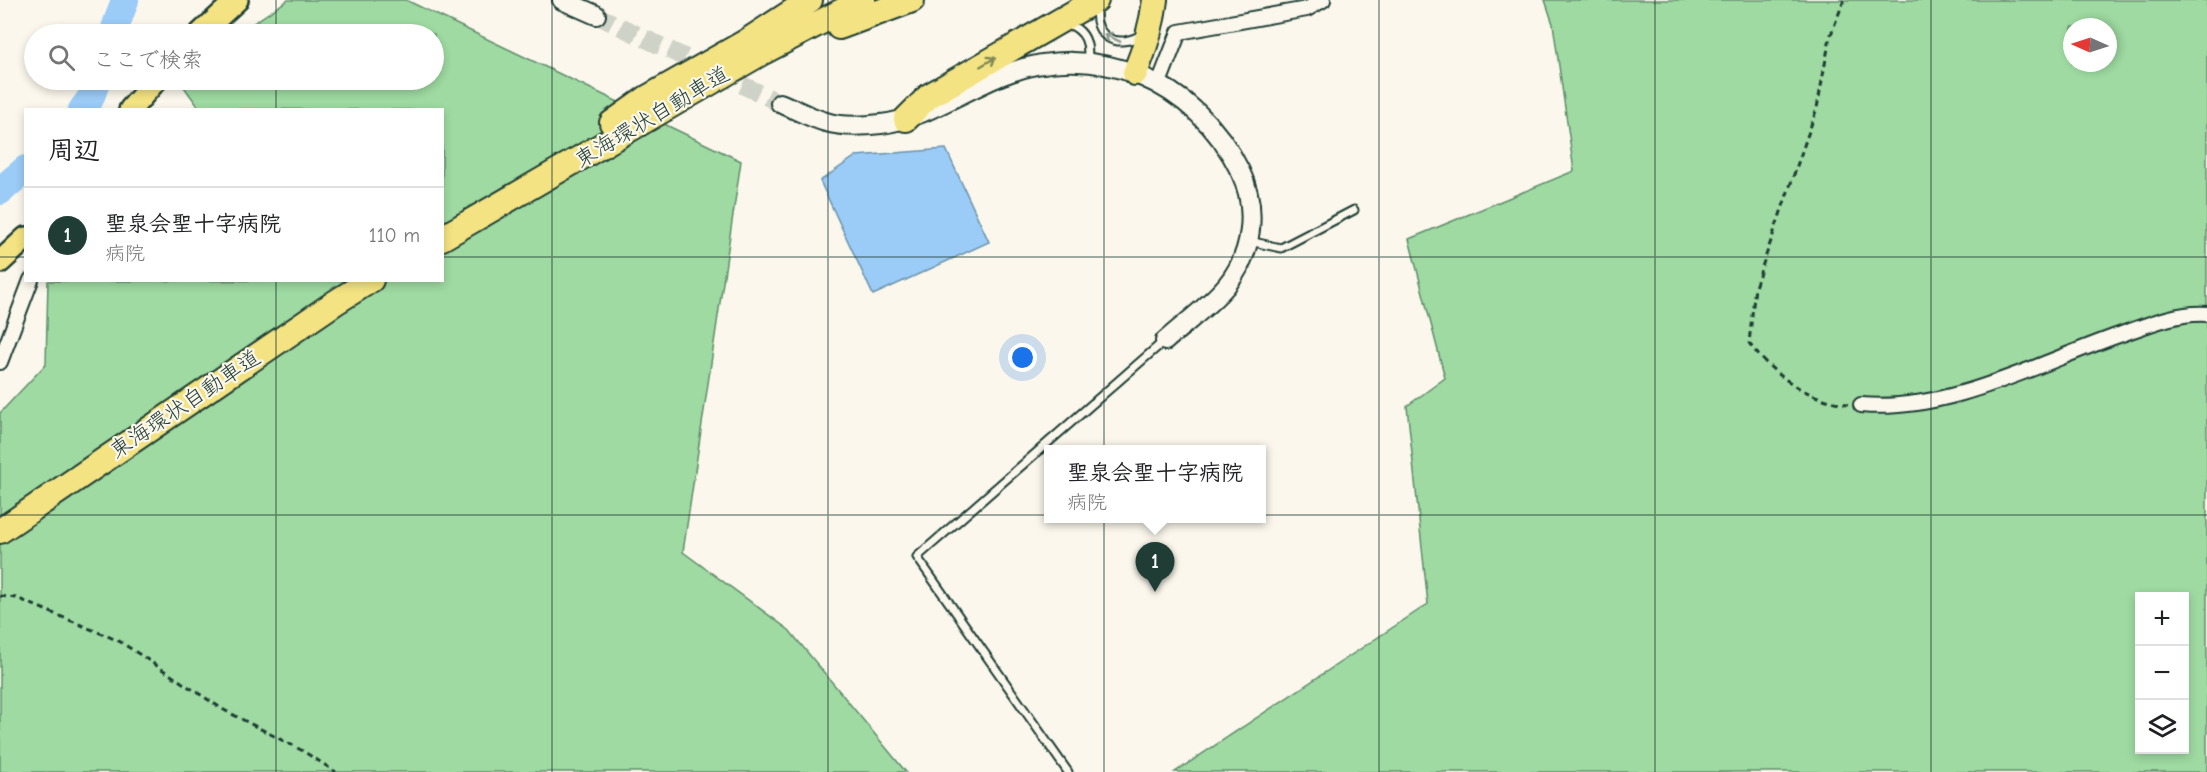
<!DOCTYPE html>
<html lang="ja">
<head>
<meta charset="utf-8">
<style>
	body { margin:0; font-family:"Comic Neue","Klee One",sans-serif; background:#f6f6f6; color:#202124 }
	.controls { position:absolute; right:18px; bottom:18px; display:grid; overflow:hidden; border-radius:0px; box-shadow:0 3px 9px #0003 }
	.controls button { width:54px; height:54px; display:grid; place-items:center; padding:0; border:0; border-bottom:2px solid #e0e0e0; background:#fff; color:#202124; font:30px sans-serif }
	.compass { position:absolute; left:2063px; top:18px; width:54px; height:54px; border-radius:50%; background:#fff; box-shadow:0 3px 9px #0003; rotate:273deg }
	.you { position:absolute; left:1023px; top:358px; width:21px; height:21px; margin:-15px; border:4px solid #fff; border-radius:50%; background:#1a73e8; box-shadow:0 0 0 9px #1a73e833 }
	.badge { display:grid; place-items:center; width:39px; height:39px; border-radius:50%; background:#1f3d34; color:#fff; font-size:20px; font-weight:700 }
	.pin { position:absolute; translate:-50% -50px; filter:drop-shadow(0 2px 3px #0008) }
	.pin::after { content:''; position:absolute; top:32px; width:21px; height:18px; background:inherit; clip-path:polygon(0 0,100% 0,50% 100%) }
	.popup { position:absolute; left:1044px; top:445px; width:222px; height:78px; box-sizing:border-box; display:grid; place-content:center; border-radius:0px; background:#fff; filter:drop-shadow(0 2px 4px #0005); font-size:20px; white-space:nowrap; color:#757577 }
	.popup b { font-size:22px; color:#202124 }
	.popup::after { content:''; position:absolute; left:50%; top:100%; margin-left:-12px; border:12px solid transparent; border-top-color:#fff }
	.list { margin:0; padding:0; list-style:none }
	h2 { display:flex; justify-content:space-between; align-items:center; height:78px; margin:0; padding:0 24px; font-size:26px }
	h2 small { font-size:20px; font-weight:400; color:#757577 }
	.list li { display:grid; grid-template-columns:39px 1fr auto; gap:18px; align-items:center; box-sizing:border-box; height:96px; padding:0 24px; border-top:2px solid #e0e0e0 }
	.list b { display:block; font-size:22px; white-space:nowrap }
	.list p { margin:0; font-size:20px; white-space:nowrap; color:#757577 }
	.list em { font-size:20px; font-style:normal; color:#757577 }
	.icon { flex:none; width:33px; height:33px; fill:none; stroke:currentColor; stroke-width:2; stroke-linecap:round; stroke-linejoin:round }
	.map { position:relative; flex:none; width:2207px; height:772px; overflow:hidden }
	.search { position:absolute; background:#fff; box-shadow:0 3px 9px #0003; left:24px; top:24px; width:420px; height:66px; display:flex; align-items:center; gap:15px; box-sizing:border-box; padding:0 21px; border-radius:33px; color:#757577; font-size:22px }
	.panel { position:absolute; background:#fff; box-shadow:0 3px 9px #0003; left:24px; top:108px; width:420px; height:174px; border-radius:0px }
	.map>svg:first-child { display:block }
</style>
</head>
<body>
<div class="map">
<svg width="2207" height="772" viewBox="0 0 2207 772">
	<rect width="100%" height="100%" fill="#fbf7ec"/>
	<filter id="ink" filterUnits="userSpaceOnUse"><feTurbulence type="fractalNoise" baseFrequency=".0167" numOctaves="2"/><feDisplacementMap in="SourceGraphic" scale="12" xChannelSelector="R" yChannelSelector="G"/><feConvolveMatrix kernelMatrix="1 2 1 2 8 2 1 2 1" color-interpolation-filters="sRGB"/></filter>
	<g filter="url(#ink)">
		<!-- green -->
		<path fill="#9edaa1" stroke="#5e8c6a" stroke-width="1.5" fill-rule="evenodd" d="M288 0H406L741 161 683 552 789 630 906 772H0V413L46 364 48 281 442 280V110L200 109 179 80H434V34H237Z
			M1545 0H2207V772H1175L1428 604 1407 406 1445 378 1409 239 1574 171 1553 24ZM2072 27H2108V63H2072ZM2140 596H2184V750H2140Z"/>
		<!-- water -->
		<path fill="#9bcbf7" stroke="#6992a9" stroke-width="1.5" d="M946 149 989 242 873 295 820 181 856 156Z"/>
		<g fill="none" stroke-linecap="round" stroke-linejoin="round">
			<!-- river -->
			<path stroke="#9bcbf7" stroke-width="28" d="M113 34 125 0
				M82 110 90 99 97 80
				M0 191 26 169"/>
			<!-- secondary-tunnel -->
			<path stroke="#cfd2c7" stroke-width="18" stroke-dasharray="18 9" stroke-linecap="butt" d="M596 15 780 103"/>
			<!-- lane casing -->
			<g stroke="#1f3d34" stroke-width="11">
				<path id="lane" d="M1097 7C1092 38 1118 50 1143 34
					M1068 24C1086 31 1090 44 1087 62
					M1249 241 1281 248 1354 210
					M1068 772 917 557 1163 342"/>
			</g>
			<!-- street casing -->
			<g stroke="#1f3d34" stroke-width="18">
				<path id="street" d="M1159 83 1179 32 1307 9 1323 0
					M0 362 31 280
					M1861 405C1947 413 2039 363 2119 335 2147 325 2177 312 2207 314"/>
			</g>
			<!-- secondary casing -->
			<g stroke="#1f3d34" stroke-width="22">
				<path id="secondary" d="M562 0 596 15
					M780 103C795 109 811 118 826 122 842 127 864 126 881 124 920 120 965 90 1003 75 1096 38 1197 82 1240 171 1258 208 1253 254 1226 286 1209 306 1185 323 1165 341"/>
			</g>
			<!-- primary casing -->
			<g stroke="#1f3d34" stroke-width="26">
				<path id="primary" d="M200 34 237 0
					M130 110 156 80
					M0 262 26 238"/>
			</g>
			<!-- highway casing -->
			<g stroke="#1f3d34" stroke-width="28">
				<path id="highway" d="M839 27 912 0
					M1135 73C1145 49 1152 26 1155 0
					M906 119 929 96 1096 0
					M612 123 647 98 744 43 810 0
					M442 238 763 52 863 0
					M0 531 336 302 371 280"/>
			</g>
			<!-- path -->
			<path stroke="#1f3d34" stroke-width="3" stroke-dasharray="6 4.5" stroke-linecap="butt" d="M1844 0 1830 37 1817 108 1755 287 1749 343C1771 374 1810 401 1848 404
				M0 596 17 598 119 641 224 710 303 751 336 772"/>
			<!-- lane -->
			<use href="#lane" stroke="#fbf7ec" stroke-width="7"/>
			<!-- street -->
			<use href="#street" stroke="#fbf7ec" stroke-width="14"/>
			<!-- secondary -->
			<use href="#secondary" stroke="#fbf7ec" stroke-width="18"/>
			<!-- primary -->
			<use href="#primary" stroke="#f4e382" stroke-width="21"/>
			<!-- highway -->
			<use href="#highway" stroke="#f4e382" stroke-width="24"/>
		</g>
		<!-- one-way arrows -->
		<defs><path id="oneway-shaft" d="M-6 0H5M1.5-3L5.5 0L1.5 3" fill="none" stroke-width="1.6" stroke-linecap="round" stroke-linejoin="round" transform="scale(1.5)"/></defs>
		<use stroke="#8d9a90" href="#oneway-shaft" transform="translate(1112 38) rotate(-156)"/>
		<use stroke="#7f8857" href="#oneway-shaft" transform="translate(988 62) rotate(-30)"/>
	</g>
	<!-- grid -->
	<path fill="none" stroke="#1f3d34" stroke-width="1.5" stroke-opacity="0.55" d="M276 0V34M552 0V772M828 0V772M1104 0V772M1379 0V772M1655 0V772M1931 0V772M276 80V110M0 257H26M442 257H2207M276 280V772M0 515H2207"/>
	<g text-anchor="middle" dominant-baseline="central" stroke-width="4.5" stroke-linejoin="round" paint-order="stroke">
		<!-- street labels -->
		<g font-size="22" fill="#1f3d34" stroke="#fbf7ec">
			<text transform="translate(652 117) rotate(-31)">東海環状自動車道</text>
			<text transform="translate(185 404) rotate(-34)">東海環状自動車道</text>
		</g>
	</g>
</svg>
<div class="controls">
<button>+</button>
<button>−</button>
<button><svg class="icon" aria-label="layers" viewBox="0 0 24 24"><path d="M12 4l9 5-9 5-9-5zM3 14l9 5 9-5"/></svg></button>
</div>
<svg class="compass" viewBox="-18 -18 36 36"><path d="M0-13l5 13h-10z" fill="#e53935"/><path d="M0 13l5-13h-10z" fill="#757577"/></svg>
<div class="you"></div>
<div class="pin badge" style="left:1155px;top:592px">1</div>
<div class="popup"><b>聖泉会聖十字病院</b>病院</div>
<div class="search"><svg class="icon" aria-label="search" viewBox="0 0 24 24"><circle cx="10" cy="10" r="6"/><path d="M15 15l6 6"/></svg>ここで検索</div>
<section class="panel">
<h2>周辺<small></small></h2>
<ul class="list">
<li><span class="badge">1</span><div><b>聖泉会聖十字病院</b><p>病院</p></div><em>110 m</em></li>
</ul>
</section>
</div>
</body>
</html>
